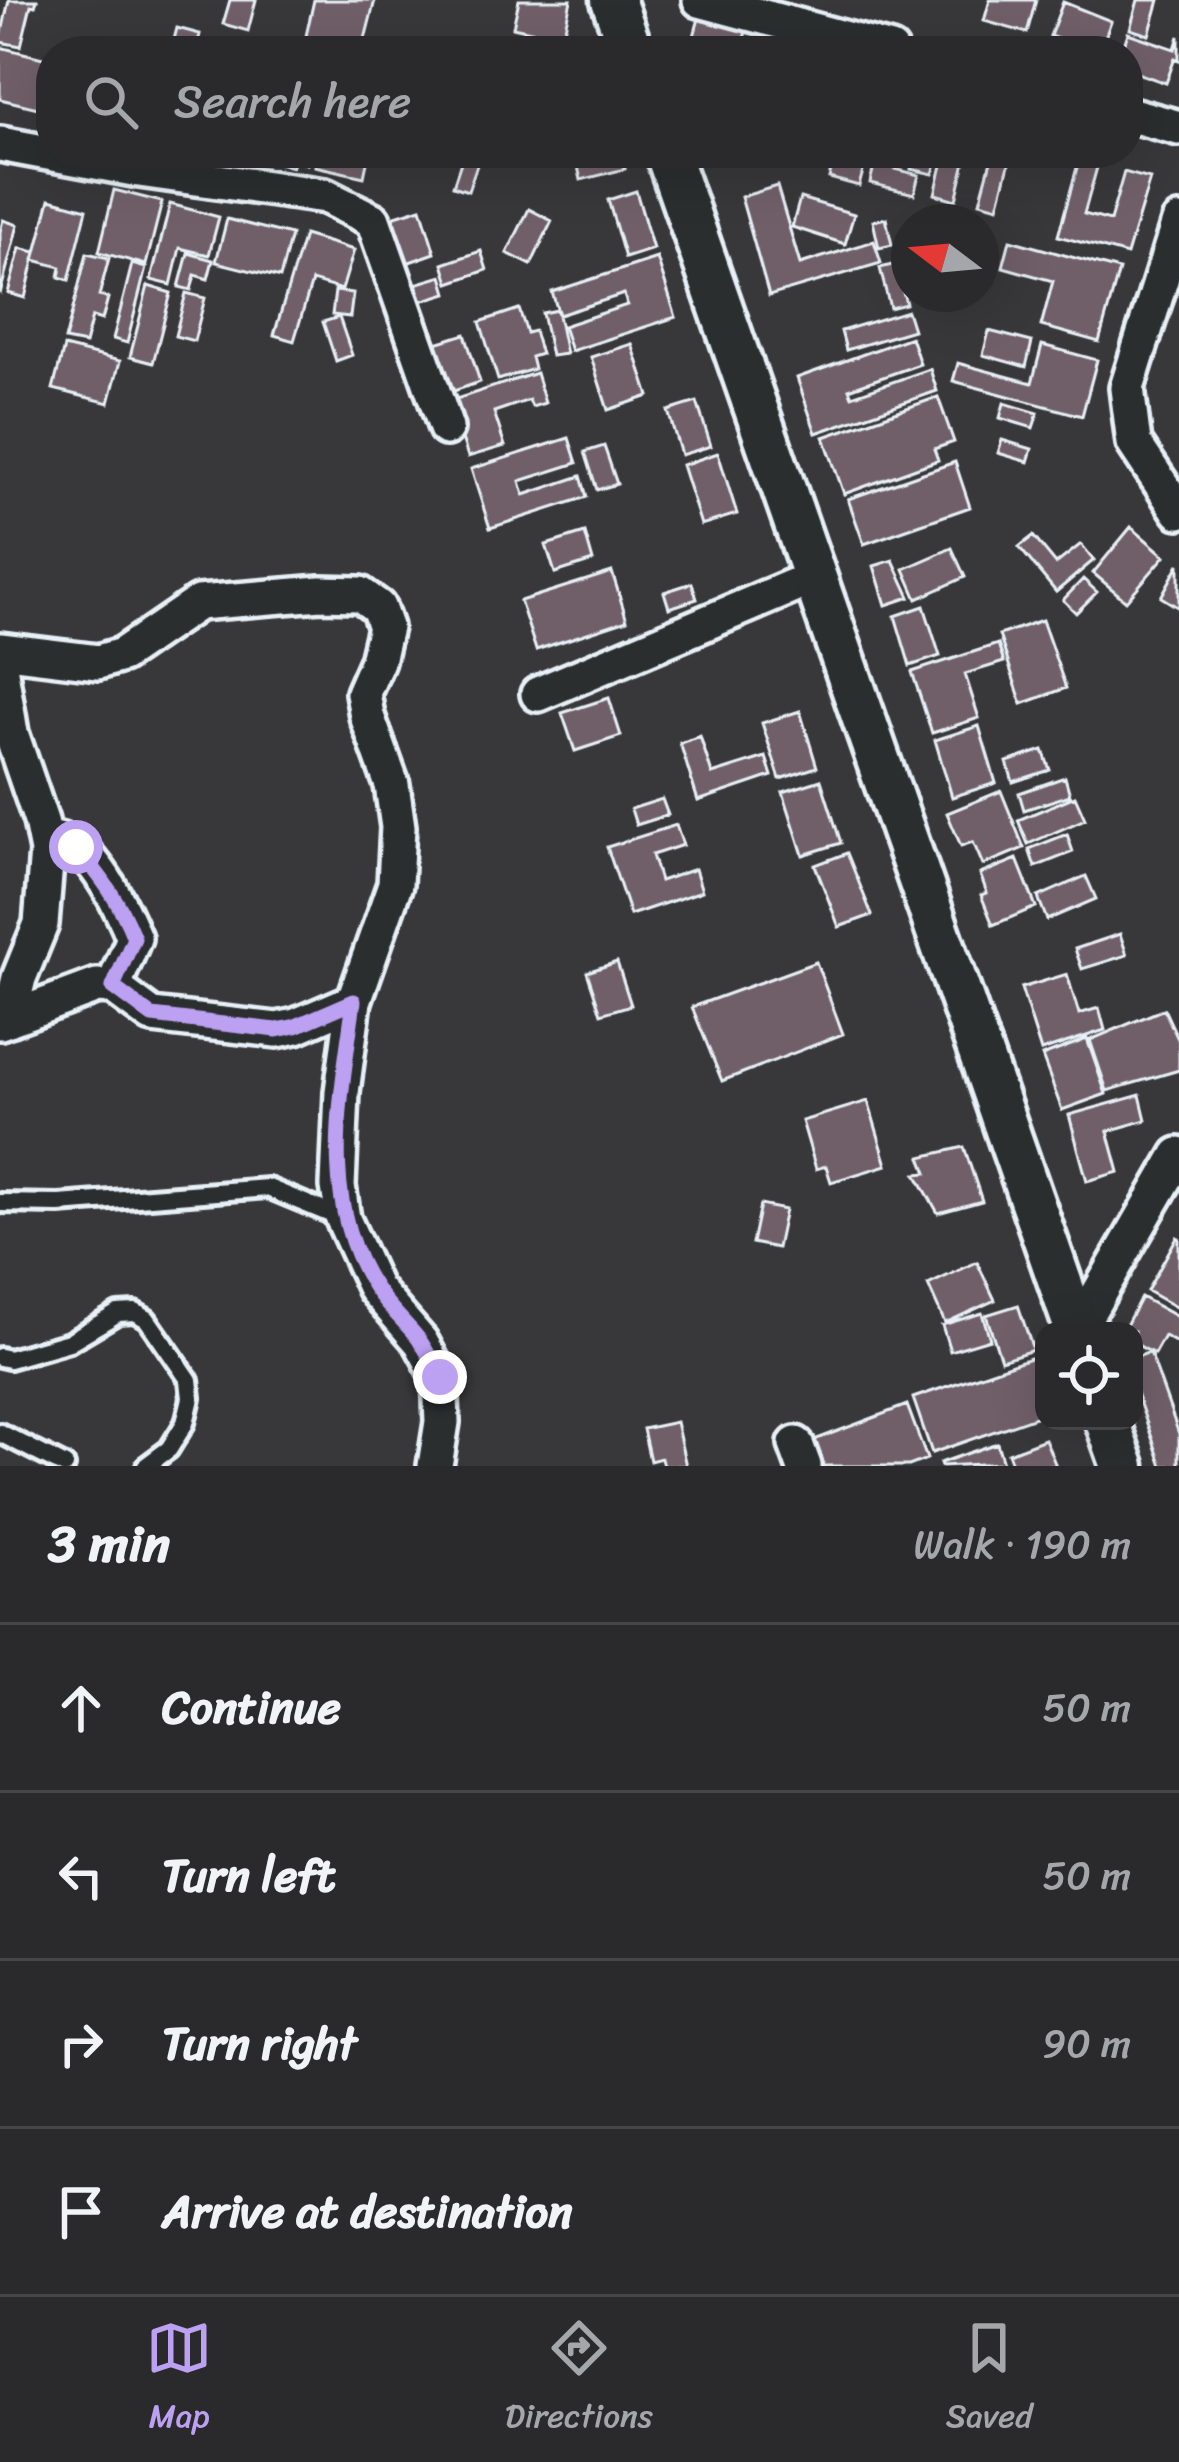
<!DOCTYPE html>
<html lang="en">
<head>
<meta charset="utf-8">
<style>
	body { margin:0; font-family:Sriracha,sans-serif; background:#363537; color:#f1f3f6 }
	.controls { position:absolute; right:36px; bottom:36px; display:grid; overflow:hidden; border-radius:24px; box-shadow:0 12px 48px #0002 }
	.controls button { width:108px; height:108px; display:grid; place-items:center; padding:0; border:0; border-bottom:3px solid #464547; background:#2a292b; color:#f1f3f6; font:60px sans-serif }
	.compass { position:absolute; left:891px; top:204px; width:108px; height:108px; border-radius:50%; background:#2a292b; box-shadow:0 12px 48px #0002; rotate:286deg }
	.stop { position:absolute; width:36px; height:36px; margin:-27px; border:9px solid #bca0f2; border-radius:50%; background:#fff }
	.stop.end { background:#bca0f2; border-color:#fff; box-shadow:0 3px 12px #0008 }
	.list { margin:0; padding:0; list-style:none }
	h2 { display:flex; justify-content:space-between; align-items:center; height:156px; margin:0; padding:0 48px; font-size:51px }
	h2 small { font-size:39px; font-weight:400; color:#a5a6a9 }
	.list li { display:grid; grid-template-columns:78px 1fr auto; gap:36px; align-items:center; box-sizing:border-box; height:168px; padding:0 48px; border-top:3px solid #464547 }
	.list b { display:block; font-size:45px; white-space:nowrap }
	.list em { font-size:39px; font-style:normal; color:#a5a6a9 }
	.icon { flex:none; width:66px; height:66px; fill:none; stroke:currentColor; stroke-width:2; stroke-linecap:round; stroke-linejoin:round }
	.map { position:relative; flex:none; width:1179px; height:1466px; overflow:hidden }
	.search { position:absolute; background:#2a292b; box-shadow:0 12px 48px #0002; left:36px; right:36px; top:36px; height:132px; display:flex; align-items:center; gap:30px; box-sizing:border-box; padding:0 42px; border-radius:48px; color:#a5a6a9; font-size:45px }
	.sheet { height:828px; background:#2a292b }
	nav { display:flex; justify-content:space-around; align-items:center; box-sizing:border-box; height:168px; border-top:3px solid #464547; background:#2a292b; font-size:33px; color:#a5a6a9 }
	nav a { display:grid; justify-items:center; gap:6px }
	nav .on { color:#bca0f2 }
	.map>svg:first-child { display:block }
</style>
</head>
<body>
<div class="map">
<svg width="1179" height="1466" viewBox="0 0 1179 1466">
	<rect width="100%" height="100%" fill="#383739"/>
	<filter id="ink" filterUnits="userSpaceOnUse"><feTurbulence type="fractalNoise" baseFrequency=".00833" numOctaves="2"/><feDisplacementMap in="SourceGraphic" scale="24" xChannelSelector="R" yChannelSelector="G"/><feConvolveMatrix kernelMatrix="1 2 1 2 8 2 1 2 1" color-interpolation-filters="sRGB"/></filter>
	<g filter="url(#ink)">
		<!-- building -->
		<path fill="#705e67" stroke="#e8f1f8" stroke-width="3" d="M9 0H37L35 6 31 5 21 46 0 42Z
			M230 0H256L248 31 223 24Z
			M314 0H375L362 51H328L304 45Z
			M519 0H571L560 51H540L544 34 513 27Z
			M990 0H1036L1027 33 984 21Z
			M1138 0H1159L1149 35 1130 29Z
			M1063 2 1111 21 1100 51H1087L1050 36Z
			M701 11 748 23 741 51 691 47Z
			M177 28 200 34 196 51H171Z
			M1128 33 1175 49 1179 36V60L1175 58 1166 83 1128 70V51H1122Z
			M0 47 51 60 42 109 0 99Z
			M245 153H310L307 164 294 160 292 167Z
			M317 153H369L364 177 315 166Z
			M464 153H481L468 191 453 186Z
			M575 153H621L625 169 581 180Z
			M842 153H868L859 186 829 178 833 162 839 163Z
			M877 153H899L895 169 919 175 914 194 870 183Z
			M914 153H939L933 174 911 169Z
			M945 153H967L956 200 935 194Z
			M993 153H1012L998 207 980 202Z
			M1081 153H1101L1084 214 1110 221 1124 172 1150 179 1127 255 1058 236Z
			M777 186 800 264 874 241 881 263 769 296 741 197Z
			M114 190 162 202 146 265 99 252Z
			M636 191 653 249 625 258 608 200Z
			M800 198 854 214 845 244 792 227Z
			M50 199 87 209 69 280 59 277 61 267 34 260Z
			M170 204 219 217 209 255 180 248 171 285 151 280Z
			M421 208 435 253 404 264 389 218Z
			M529 209 552 221 531 265 507 253Z
			M886 218 892 245 879 248 873 221Z
			M227 219 291 235 280 278 216 262Z
			M3 220 18 225 0 294V232Z
			M304 235 354 250 342 290 312 281 294 341 274 335Z
			M1010 240 1119 270 1099 342 1041 326 1053 281 1003 267Z
			M20 248 36 252 25 298 8 293Z
			M481 251 487 270 449 283 443 264Z
			M87 253 109 258 99 296 108 298 102 320 92 317 85 344 65 340Z
			M188 253 213 260 208 279 195 275 191 290 179 287Z
			M657 258 676 317 571 351 563 326 627 305 624 294 559 315 552 292Z
			M132 264 146 268 127 343 113 339Z
			M896 264 906 304 890 308 880 268Z
			M442 276 447 293 418 302 412 285Z
			M148 286 171 293 153 363 130 357Z
			M335 291 353 293 350 317 332 315Z
			M186 293 205 298 194 341 175 336Z
			M519 309 527 333 534 331 541 354 531 357 534 369 498 380 480 322Z
			M557 310 566 354 551 356 542 313Z
			M907 311 913 330 846 350 841 331Z
			M339 317 352 355 336 361 323 322Z
			M989 331 1032 342 1026 367 983 355Z
			M465 334 480 382 445 394 429 345Z
			M911 337 920 364 849 389 852 396 930 369 937 391 816 433 797 378Z
			M632 344 649 396 608 410 591 357Z
			M1042 345 1097 360 1082 416 953 381 958 363 1032 383Z
			M64 347 120 361 109 403 53 389Z
			M536 373 545 403 532 407 529 400 494 412 505 446 468 457 450 401Z
			M938 397 954 442 934 449 938 460 844 494 824 437Z
			M697 402 711 446 681 455 668 411Z
			M1004 403 1038 413 1033 428 1000 418Z
			M569 438 577 463 520 481 524 495 581 476 587 497 490 528 471 469Z
			M1002 440 1032 449 1028 462 998 453Z
			M604 446 617 484 597 490 585 452Z
			M718 453 737 514 701 525 682 465Z
			M955 462 970 507 864 544 848 499Z
			M1131 527 1165 556 1126 601 1093 573Z
			M585 533 593 561 555 573 546 545Z
			M1033 536 1056 564 1081 544 1094 560 1056 592 1019 547Z
			M952 548 965 577 917 599 904 569Z
			M893 560 910 597 886 605 874 566Z
			M1179 564V608L1161 597Z
			M612 572 627 620 536 650 520 601Z
			M1083 579 1097 592 1076 613 1063 600Z
			M692 583 697 599 669 608 664 592Z
			M924 606 940 656 910 666 895 616Z
			M1042 620 1066 688 1022 704 999 635Z
			M998 644 1004 662 965 674 979 718 932 733 912 672Z
			M609 698 621 736 575 751 562 713Z
			M800 711 817 767 780 779 762 723Z
			M979 726 996 783 952 797 935 740Z
			M700 736 712 774 766 757 772 776 698 801 680 743Z
			M1043 750 1050 770 1013 782 1007 762Z
			M1065 777 1070 795 1024 810 1019 793Z
			M821 780 841 843 803 855 783 792Z
			M1001 791 1024 848 983 865 973 842 961 846 947 813Z
			M1075 796 1085 819 1028 844 1018 820Z
			M662 799 668 815 636 825 631 809Z
			M676 825 683 845 652 855 660 881 695 869 702 891 630 915 607 847Z
			M1067 834 1073 852 1035 867 1029 849Z
			M847 853 872 915 839 927 815 865Z
			M1017 859 1036 907 993 925 981 895 987 893 980 874Z
			M1086 876 1096 899 1047 920 1038 897Z
			M1120 934 1127 955 1082 969 1075 949Z
			M617 962 631 1005 601 1014 587 972Z
			M816 962 843 1034 722 1081 692 1007Z
			M1067 974 1079 1014 1099 1008 1105 1030 1041 1051 1021 988Z
			M1164 1009 1179 1041V1070L1107 1091 1090 1040Z
			M1087 1039 1106 1094 1062 1110 1042 1056Z
			M1140 1095 1146 1120 1108 1131 1119 1172 1087 1181 1069 1115Z
			M868 1101 887 1165 831 1182 826 1166 816 1169 802 1121Z
			M964 1147 982 1201 938 1213 916 1174 927 1173 921 1157Z
			M760 1205 785 1210 777 1248 752 1243Z
			M1177 1237 1179 1238V1309L1147 1291Z
			M977 1262 995 1300 945 1323 928 1285Z
			M1141 1297 1179 1318V1344L1164 1336 1154 1354 1134 1343V1331H1123Z
			M1018 1305 1033 1350 1001 1360 986 1315Z
			M982 1313 990 1339 950 1351 942 1325Z
			M1150 1352 1179 1434V1466H1162L1134 1387V1358Z
			M1036 1356 1044 1379V1414L932 1453 913 1398Z
			M907 1405 927 1459 909 1466H824L814 1440Z
			M676 1422 686 1466H663L661 1458 650 1461 643 1429Z
			M1045 1439 1056 1466H1013L1008 1453Z
			M997 1443 1003 1463 941 1466 940 1463Z"/>
		<g fill="none" stroke-linecap="round" stroke-linejoin="round">
			<!-- service casing -->
			<g stroke="#e8f1f8" stroke-width="26">
				<path id="service" d="M0 1203 59 1204 268 1188 343 1219
					M0 1357 9 1359 69 1342 118 1313 135 1312 147 1319 189 1380 191 1398 185 1423 169 1449 146 1466
					M0 1433 65 1466"/>
			</g>
			<!-- minor casing -->
			<g stroke="#e8f1f8" stroke-width="42">
				<path id="minor" d="M700 0 891 51
					M1128 114 1179 128
					M0 144 139 170 325 196 373 220 446 428
					M1179 222 1127 388 1134 443 1179 511
					M0 650 98 662 122 655 198 603 321 593 360 594 378 607 385 627 377 661 363 693 367 716 392 785 398 827 395 884 354 1001 342 1092 338 1186 343 1219 375 1289 421 1342 440 1377 442 1422 435 1466
					M0 666 11 733 41 821 47 851 41 924 19 978 9 1019
					M538 694 817 576
					M44 836C53 839 65 841 73 846 99 860 123 911 134 938L113 987
					M0 1022 97 986 113 987 152 1016 277 1030 296 1026 354 1001
					M1077 1331 1179 1155
					M796 1444 804 1466"/>
			</g>
			<!-- tertiary casing -->
			<g stroke="#e8f1f8" stroke-width="51">
				<path id="tertiary" d="M613 0 631 51
					M667 153 1077 1331
					M1107 1421 1123 1466"/>
			</g>
			<!-- service -->
			<use href="#service" stroke="#2a2d2e" stroke-width="16"/>
			<!-- minor -->
			<use href="#minor" stroke="#2a2d2e" stroke-width="33"/>
			<!-- tertiary -->
			<use href="#tertiary" stroke="#2a2d2e" stroke-width="42"/>
		</g>
	</g>
	<g fill="none" stroke-linecap="round" stroke-linejoin="round" filter="url(#ink)">
		<!-- route -->
		<path stroke="#bca0f2" stroke-width="15" d="M76 847C101 876 120 902 134 938L113 987 152 1016 277 1030 296 1026 354 1001C341 1096 318 1203 375 1288 387 1306 404 1321 417 1337 427 1349 433 1364 440 1377"/>
	</g>
</svg>
<div class="controls">
<button><svg class="icon" aria-label="locate" viewBox="0 0 24 24"><circle cx="12" cy="12" r="6"/><path d="M12 2v4M12 18v4M2 12h4M18 12h4"/></svg></button>
</div>
<svg class="compass" viewBox="-18 -18 36 36"><path d="M0-13l5 13h-10z" fill="#e53935"/><path d="M0 13l5-13h-10z" fill="#a5a6a9"/></svg>
<div class="stop" style="left:76px;top:847px"></div>
<div class="stop end" style="left:440px;top:1377px"></div>
<div class="search"><svg class="icon" aria-label="search" viewBox="0 0 24 24"><circle cx="10" cy="10" r="6"/><path d="M15 15l6 6"/></svg>Search here</div>
</div>
<section class="sheet">
<h2>3 min<small>Walk · 190 m</small></h2>
<ul class="list">
<li><svg class="icon" aria-label="ahead" viewBox="0 0 24 24"><path d="M12 20V5M6 11l6-6 6 6"/></svg><div><b>Continue</b></div><em>50 m</em></li>
<li><svg class="icon" aria-label="left" viewBox="0 0 24 24"><path d="M17 20v-9H6M10 6l-5 5 5 5"/></svg><div><b>Turn left</b></div><em>50 m</em></li>
<li><svg class="icon" aria-label="right" viewBox="0 0 24 24"><path d="M7 20v-9h11M14 6l5 5-5 5"/></svg><div><b>Turn right</b></div><em>90 m</em></li>
<li><svg class="icon" aria-label="arrive" viewBox="0 0 24 24"><path d="M6 21V4h12l-3 4 3 4H6"/></svg><div><b>Arrive at destination</b></div></li>
</ul>
</section>
<nav>
<a class="on"><svg class="icon" aria-label="map" viewBox="0 0 24 24"><path d="M3 6l6-2 6 2 6-2v14l-6 2-6-2-6 2zM9 4v14M15 6v14"/></svg>Map</a>
<a><svg class="icon" aria-label="directions" viewBox="0 0 24 24"><path d="M12 3l9 9-9 9-9-9zM9 14v-3h6M13 9l2 2-2 2"/></svg>Directions</a>
<a><svg class="icon" aria-label="saved" viewBox="0 0 24 24"><path d="M7 4h10v16l-5-4-5 4z"/></svg>Saved</a>
</nav>
</body>
</html>
